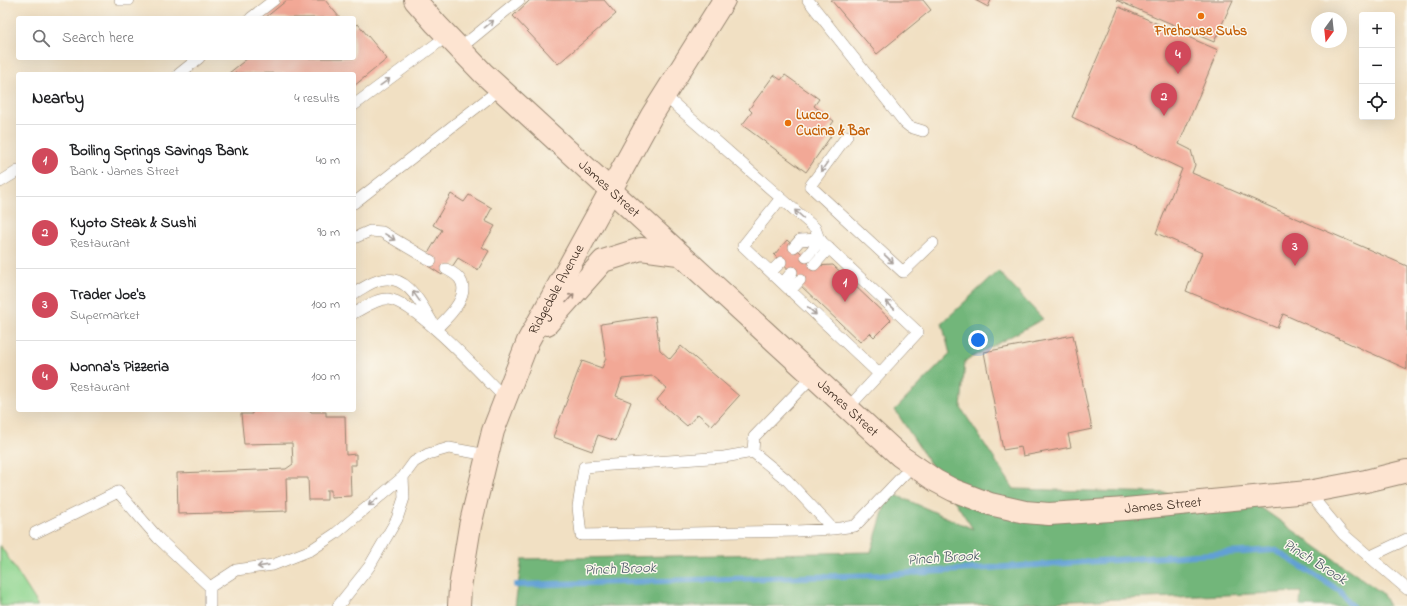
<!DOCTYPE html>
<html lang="en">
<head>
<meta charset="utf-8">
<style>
	body { margin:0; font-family:"Indie Flower",sans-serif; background:#f2f2f2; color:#202124 }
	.controls { position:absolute; right:12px; top:12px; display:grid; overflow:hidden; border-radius:4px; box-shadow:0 4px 16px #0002 }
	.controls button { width:36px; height:36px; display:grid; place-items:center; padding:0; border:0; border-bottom:1px solid #e0e0e0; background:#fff; color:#202124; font:20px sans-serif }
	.compass { position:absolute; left:1311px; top:12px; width:36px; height:36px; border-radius:50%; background:#fff; box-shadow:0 4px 16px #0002; rotate:195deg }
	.you { position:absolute; left:978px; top:340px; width:14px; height:14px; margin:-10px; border:3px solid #fff; border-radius:50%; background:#1a73e8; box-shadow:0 0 0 6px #1a73e833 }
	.badge { display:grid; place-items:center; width:26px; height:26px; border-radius:50%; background:#d1495b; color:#fff; font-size:13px; font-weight:700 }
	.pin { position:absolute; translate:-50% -33px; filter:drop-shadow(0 1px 2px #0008) }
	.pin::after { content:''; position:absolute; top:21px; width:14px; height:12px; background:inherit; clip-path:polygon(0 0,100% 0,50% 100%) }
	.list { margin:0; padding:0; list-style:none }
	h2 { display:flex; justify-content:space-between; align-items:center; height:52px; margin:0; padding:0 16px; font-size:17px }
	h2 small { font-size:13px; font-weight:400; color:#757577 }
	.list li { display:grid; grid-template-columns:26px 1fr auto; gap:12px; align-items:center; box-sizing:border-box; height:72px; padding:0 16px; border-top:1px solid #e0e0e0 }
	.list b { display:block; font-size:15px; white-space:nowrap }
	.list p { margin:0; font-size:13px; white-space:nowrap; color:#757577 }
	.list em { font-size:13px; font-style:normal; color:#757577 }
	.icon { flex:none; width:22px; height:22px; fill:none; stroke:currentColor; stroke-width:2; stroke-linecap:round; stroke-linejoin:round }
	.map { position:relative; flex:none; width:1407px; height:606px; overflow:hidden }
	.search { position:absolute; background:#fff; box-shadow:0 4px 16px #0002; left:16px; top:16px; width:340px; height:44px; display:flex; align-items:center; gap:10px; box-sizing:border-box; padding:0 14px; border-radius:4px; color:#757577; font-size:15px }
	.panel { position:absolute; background:#fff; box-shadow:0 4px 16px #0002; left:16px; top:72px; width:340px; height:340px; border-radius:4px }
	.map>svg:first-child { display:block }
</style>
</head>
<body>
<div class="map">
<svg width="1407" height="606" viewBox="0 0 1407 606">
	<rect width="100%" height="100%" fill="#fbf7ec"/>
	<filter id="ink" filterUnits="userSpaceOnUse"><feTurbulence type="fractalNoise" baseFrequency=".025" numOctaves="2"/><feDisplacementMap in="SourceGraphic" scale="8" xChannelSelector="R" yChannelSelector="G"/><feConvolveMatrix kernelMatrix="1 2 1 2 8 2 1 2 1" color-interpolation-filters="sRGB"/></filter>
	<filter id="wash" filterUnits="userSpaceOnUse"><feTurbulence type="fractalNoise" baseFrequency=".012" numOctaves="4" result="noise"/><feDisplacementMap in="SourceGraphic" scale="16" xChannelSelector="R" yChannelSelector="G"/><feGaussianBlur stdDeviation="0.9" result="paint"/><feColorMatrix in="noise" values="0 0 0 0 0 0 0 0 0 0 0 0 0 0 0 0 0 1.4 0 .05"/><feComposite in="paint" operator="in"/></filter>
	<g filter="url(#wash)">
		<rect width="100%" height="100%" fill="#f1e0c3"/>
		<!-- green -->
		<path fill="#8ed58f" stroke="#648056" d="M0 545 39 606H0Z"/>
		<!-- forest -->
		<path fill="#72b67a" stroke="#56704c" d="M998 271 1043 319 965 361 961 408 1014 489 1243 495 1382 593 1389 606H1300L1301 592 946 606H515L522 559 871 552 889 492 973 529 895 410 950 354 942 323Z"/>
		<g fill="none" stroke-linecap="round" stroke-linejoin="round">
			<!-- stream -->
			<path stroke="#62a0d4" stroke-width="6" d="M516 585 879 575 1275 550 1340 591 1352 606"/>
		</g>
		<g id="blocks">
			<!-- building -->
			<path fill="#f2a896" d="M287 0H325L340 18H265Z
				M530 0H604L616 14 558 64 513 16Z
				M831 0H923L931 10 877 54Z
				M975 0H991L988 7Z
				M1116 0H1233L1214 42Z
				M1119 7 1218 50 1179 144 1191 150 1195 165 1192 173 1407 266V369L1283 314 1277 328 1186 291 1202 253 1156 233 1182 169 1072 117Z
				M358 24 387 59 354 86V74L229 73 248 58H354V27Z
				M774 75 781 80 785 75 819 99 814 106 834 121 826 132 831 136 806 172 742 125 752 112 749 109Z
				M451 194 464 202 469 195 492 208 485 221 495 226 482 247 489 251 478 270 458 258 452 267 448 264 442 275 428 266 433 259 427 255 442 230 433 225Z
				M787 240 815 266 833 265 891 320 874 337 870 333 860 342 799 284 801 281 774 255Z
				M655 316 660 350 670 359 681 346 739 396 712 426 698 414 687 426 657 400 667 388 653 376 622 379 616 396 631 402 616 441 598 435 592 451 553 437 582 361 602 368 606 358 601 324Z
				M1073 335 1092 429 1068 434 1071 447 1023 456 1021 447 1003 450 984 352Z
				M252 410H310L311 412H326V416H345L346 455 356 454V465H350L351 496 331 497V490H327V500H309L308 478H286L287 511 178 514 177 473 286 469 293 464 292 443 244 444 241 414H252Z"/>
		</g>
	</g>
	<g filter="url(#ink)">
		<use href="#blocks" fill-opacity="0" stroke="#968570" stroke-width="1"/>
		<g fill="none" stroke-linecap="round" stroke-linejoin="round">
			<!-- lane casing -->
			<g stroke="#968570" stroke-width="12">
				<path id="lane" d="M120 0H129
					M808 0 905 123 910 127 923 131
					M251 18 274 0
					M459 49 519 0
					M179 74 199 58
					M664 95 815 228 819 239 918 332 847 409
					M354 105 447 36
					M847 136 810 186 903 272 933 243
					M0 182 18 171
					M781 198 743 246 879 374
					M354 203 500 89
					M354 238 370 231 382 232 431 261
					M794 247 800 240 819 239
					M806 257 821 240
					M814 265 829 248
					M771 272 781 262
					M783 283 792 272
					M790 291 800 280
					M354 293C362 289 371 282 380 280 408 273 422 306 434 325
					M354 313C364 308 377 298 388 299 416 302 483 376 505 398
					M436 329C447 318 474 294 458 277 455 274 450 271 446 269
					M812 377 754 437 753 452 787 480 833 529
					M753 452 724 457 584 467 578 507 581 535 797 531 833 529 855 526 913 465
					M1308 492 1343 534 1407 589
					M35 533 118 492 158 538 210 587V606
					M1369 557 1407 539
					M210 587 236 570 273 565 311 550 335 534 403 477
					M338 606 369 567 397 519 404 498 403 477 414 462 428 454 449 448 487 455"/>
			</g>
			<!-- secondary casing -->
			<g stroke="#968570" stroke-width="24">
				<g id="secondary">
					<path id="s1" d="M415 0 436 24 483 73 900 456 936 481 953 490 990 504 1025 512 1049 514 1126 509 1308 492 1366 481 1407 471"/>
					<path d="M547 324 603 261 641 249 678 254"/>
					<path id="s2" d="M459 606 460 587 470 526 493 431 528 341 652 115 724 0"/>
				</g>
			</g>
			<!-- lane -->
			<use href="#lane" stroke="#fff" stroke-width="11"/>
			<!-- secondary -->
			<use href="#secondary" stroke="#fde4d1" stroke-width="22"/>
		</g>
		<!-- one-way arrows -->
		<defs><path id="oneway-shaft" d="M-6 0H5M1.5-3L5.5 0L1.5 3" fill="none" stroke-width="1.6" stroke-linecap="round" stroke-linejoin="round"/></defs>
		<g stroke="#a79f9a">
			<use href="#oneway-shaft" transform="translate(489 24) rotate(-39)"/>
			<use href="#oneway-shaft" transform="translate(385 82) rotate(-36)"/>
			<use href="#oneway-shaft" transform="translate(824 167) rotate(125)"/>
			<use href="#oneway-shaft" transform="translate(799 214) rotate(-138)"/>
			<use href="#oneway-shaft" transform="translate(390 237) rotate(32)"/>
			<use href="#oneway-shaft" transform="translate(889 259) rotate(43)"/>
			<use href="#oneway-shaft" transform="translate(416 296) rotate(-125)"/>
			<use href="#oneway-shaft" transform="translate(890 305) rotate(-137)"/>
			<use href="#oneway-shaft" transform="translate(812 311) rotate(43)"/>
			<use href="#oneway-shaft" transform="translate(373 502) rotate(141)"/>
			<use href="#oneway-shaft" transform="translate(263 566) rotate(172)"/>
		</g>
		<use stroke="#9c8778" href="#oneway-shaft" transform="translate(570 298) rotate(-48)"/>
	</g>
	<!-- markers -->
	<g fill="#e8710a" stroke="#fbf7ec" stroke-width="1.5">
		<circle cx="1201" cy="16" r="4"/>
		<circle cx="788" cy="123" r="4"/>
	</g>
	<g text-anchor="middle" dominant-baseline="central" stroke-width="3" stroke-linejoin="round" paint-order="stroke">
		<!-- food labels -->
		<g font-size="14" font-weight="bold" fill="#c56008" stroke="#fbf7ec">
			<text x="1201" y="31">Firehouse Subs</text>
			<text x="796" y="115" text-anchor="start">Lucco<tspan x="796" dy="16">Cucina &amp; Bar</tspan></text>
		</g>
		<!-- street labels -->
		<g font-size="14" fill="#3b2a1e" stroke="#fbf7ec">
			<text stroke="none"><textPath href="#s1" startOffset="271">James Street</textPath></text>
			<text stroke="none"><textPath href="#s2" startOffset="334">Ridgedale Avenue</textPath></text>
			<text stroke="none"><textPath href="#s1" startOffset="595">James Street</textPath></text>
			<text stroke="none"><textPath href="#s1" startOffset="943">James Street</textPath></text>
		</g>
		<!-- water labels -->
		<g font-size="15" font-style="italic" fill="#4b5967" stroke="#fbf7ec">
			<text transform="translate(943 558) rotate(-4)">Pinch Brook</text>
			<text transform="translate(1315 562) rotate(32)">Pinch Brook</text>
			<text transform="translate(620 569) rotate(-2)">Pinch Brook</text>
		</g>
	</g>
</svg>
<div class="controls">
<button>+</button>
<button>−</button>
<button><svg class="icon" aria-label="locate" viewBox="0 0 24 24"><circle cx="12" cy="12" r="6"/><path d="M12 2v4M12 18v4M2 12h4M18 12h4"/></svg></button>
</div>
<svg class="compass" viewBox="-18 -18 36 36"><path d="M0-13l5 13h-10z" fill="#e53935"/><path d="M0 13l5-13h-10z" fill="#757577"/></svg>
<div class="you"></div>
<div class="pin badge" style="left:845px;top:302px">1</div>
<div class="pin badge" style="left:1164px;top:116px">2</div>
<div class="pin badge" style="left:1295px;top:266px">3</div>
<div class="pin badge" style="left:1178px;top:74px">4</div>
<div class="search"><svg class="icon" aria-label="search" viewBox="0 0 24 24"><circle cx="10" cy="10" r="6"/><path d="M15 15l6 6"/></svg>Search here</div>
<section class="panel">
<h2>Nearby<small>4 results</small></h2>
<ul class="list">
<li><span class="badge">1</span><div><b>Boiling Springs Savings Bank</b><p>Bank · James Street</p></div><em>40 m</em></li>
<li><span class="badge">2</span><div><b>Kyoto Steak &amp; Sushi</b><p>Restaurant</p></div><em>90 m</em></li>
<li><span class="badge">3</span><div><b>Trader Joe's</b><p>Supermarket</p></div><em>100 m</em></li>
<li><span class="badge">4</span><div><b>Nonna's Pizzeria</b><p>Restaurant</p></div><em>100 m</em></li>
</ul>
</section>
</div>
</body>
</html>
